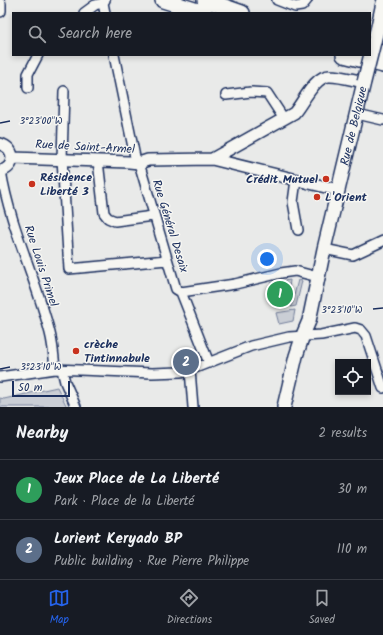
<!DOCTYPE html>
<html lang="en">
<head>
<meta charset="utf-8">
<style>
	body { margin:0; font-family:Kalam,sans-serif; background:#20242c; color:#f1f3f6 }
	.controls { position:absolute; right:12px; bottom:12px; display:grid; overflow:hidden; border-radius:0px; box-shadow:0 2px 6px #0003 }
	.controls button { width:36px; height:36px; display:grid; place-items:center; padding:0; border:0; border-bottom:1px solid #363941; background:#171b24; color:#f1f3f6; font:20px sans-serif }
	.scale { position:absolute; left:12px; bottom:10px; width:58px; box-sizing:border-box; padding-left:4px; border:2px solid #1b2f5e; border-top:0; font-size:11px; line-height:14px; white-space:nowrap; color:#1b2f5e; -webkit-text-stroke:3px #f6f6f2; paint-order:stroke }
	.you { position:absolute; left:267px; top:259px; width:14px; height:14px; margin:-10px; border:3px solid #fff; border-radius:50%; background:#1a73e8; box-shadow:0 0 0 6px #1a73e833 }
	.badge { display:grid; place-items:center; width:26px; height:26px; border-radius:50%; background:#2563eb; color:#fff; font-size:13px; font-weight:700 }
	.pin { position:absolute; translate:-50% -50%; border:2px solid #fff; box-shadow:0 1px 4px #0006 }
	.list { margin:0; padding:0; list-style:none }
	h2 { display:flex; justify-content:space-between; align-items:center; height:52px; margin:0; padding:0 16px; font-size:17px }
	h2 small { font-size:13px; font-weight:400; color:#9ea1a6 }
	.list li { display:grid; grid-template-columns:26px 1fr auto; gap:12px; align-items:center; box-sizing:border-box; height:60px; padding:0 16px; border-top:1px solid #363941 }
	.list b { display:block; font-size:15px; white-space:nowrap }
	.list p { margin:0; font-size:13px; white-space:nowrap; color:#9ea1a6 }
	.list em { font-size:13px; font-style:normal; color:#9ea1a6 }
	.icon { flex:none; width:22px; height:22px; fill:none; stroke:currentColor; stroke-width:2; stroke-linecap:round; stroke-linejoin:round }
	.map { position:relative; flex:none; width:383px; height:407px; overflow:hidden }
	.search { position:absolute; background:#171b24; box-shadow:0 2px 6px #0003; left:12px; right:12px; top:12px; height:44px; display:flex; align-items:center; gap:10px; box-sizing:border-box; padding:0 14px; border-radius:0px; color:#9ea1a6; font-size:15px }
	.sheet { height:172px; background:#171b24 }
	nav { display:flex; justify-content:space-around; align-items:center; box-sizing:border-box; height:56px; border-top:1px solid #363941; background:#171b24; font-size:11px; color:#9ea1a6 }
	nav a { display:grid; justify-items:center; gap:2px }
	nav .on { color:#2563eb }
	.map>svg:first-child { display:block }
</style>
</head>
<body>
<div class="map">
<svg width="383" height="407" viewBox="0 0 383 407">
	<rect width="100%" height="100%" fill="#e9eae9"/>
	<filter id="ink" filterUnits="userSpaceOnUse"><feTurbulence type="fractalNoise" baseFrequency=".025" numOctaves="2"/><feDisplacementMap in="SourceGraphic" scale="8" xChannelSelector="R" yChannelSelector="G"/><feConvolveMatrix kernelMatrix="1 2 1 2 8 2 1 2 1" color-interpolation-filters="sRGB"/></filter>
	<g filter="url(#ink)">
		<!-- green -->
		<path fill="#caced5" stroke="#727e9a" d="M290 280 287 304 275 306 271 283Z
			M298 280 302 281 296 306 291 307Z
			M295 310 293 321 279 324 276 313Z
			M57 387 67 407H0V398L4 399Z"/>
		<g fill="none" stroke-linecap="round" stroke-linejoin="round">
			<!-- minor casing -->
			<g stroke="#1b2f5e" stroke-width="12">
				<path id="minor" d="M105 0 103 3 105 13
					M277 0 295 7 302 6 307 0
					M84 13 95 5 103 3
					M114 55 135 157 139 163 176 289 181 292
					M28 88V74L38 55
					M64 91 62 159 69 269 167 260
					M226 95 251 92 267 93 284 119
					M357 114 383 120
					M98 161 104 213 108 218 115 221 153 216
					M1 171C10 227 36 278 50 333 53 344 54 357 55 369
					M296 180 293 202 298 230
					M324 249 353 255 383 241
					M181 292 235 284 281 273 295 271 314 276
					M181 292 209 363
					M62 370 65 382 76 407
					M190 370 193 407
					M0 377 55 369 152 373 180 372 190 370 251 346 289 337 321 335 355 328 361 330 366 336 383 388"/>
			</g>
			<!-- tertiary casing -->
			<g stroke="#1b2f5e" stroke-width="14">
				<path id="tertiary" d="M0 4V11
					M0 144C16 148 16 168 0 171
					M13 158 129 162 139 163 148 160 212 159 294 113C303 103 315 75 330 76 341 76 353 80 364 82
					M212 159 338 190"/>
			</g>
			<!-- secondary casing -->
			<g stroke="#1b2f5e" stroke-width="16">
				<g id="secondary">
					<path d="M378 26 383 3"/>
					<path id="s1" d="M284 407 296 356 303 335 309 321 324 249 364 82"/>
				</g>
			</g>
			<!-- trunk casing -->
			<g stroke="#1b2f5e" stroke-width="18">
				<path id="trunk" d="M163 0 204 13
					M205 0 242 13
					M370 50 383 53
					M344 55 383 65"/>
			</g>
			<!-- minor -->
			<use href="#minor" stroke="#f6f6f2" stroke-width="9"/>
			<!-- tertiary -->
			<use href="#tertiary" stroke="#f6f6f2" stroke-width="11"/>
			<!-- secondary -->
			<use href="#secondary" stroke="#f6f6f2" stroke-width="13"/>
			<!-- trunk -->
			<use href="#trunk" stroke="#f6f6f2" stroke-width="15"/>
			<!-- secondary-bridge casing -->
			<g stroke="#1b2f5e" stroke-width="16" stroke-linecap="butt">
				<path id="secondary-bridge" d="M364 82 378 26"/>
			</g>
			<!-- secondary-bridge -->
			<use href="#secondary-bridge" stroke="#f6f6f2" stroke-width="13"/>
		</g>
	</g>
	<!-- ticks -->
	<path fill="none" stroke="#1b2f5e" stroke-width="1.5" d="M0 123 10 121M373 309 383 308M0 369 10 367"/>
	<!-- markers -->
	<g fill="#c8321e" stroke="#f6f6f2" stroke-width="1.5">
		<circle cx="326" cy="179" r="4"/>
		<circle cx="32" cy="184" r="4"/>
		<circle cx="317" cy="197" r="4"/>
		<circle cx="76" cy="351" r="4"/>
	</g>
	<g text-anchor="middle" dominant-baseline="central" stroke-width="3" stroke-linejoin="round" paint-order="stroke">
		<!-- street labels -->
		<g font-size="12" fill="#1b2f5e" stroke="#f6f6f2">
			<text stroke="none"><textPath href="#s1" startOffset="290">Rue de Belgique</textPath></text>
			<text transform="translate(85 147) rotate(3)">Rue de Saint-Armel</text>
			<text transform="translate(170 226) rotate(73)">Rue Général Desaix</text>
			<text transform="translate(41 266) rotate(72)">Rue Louis Primel</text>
		</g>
		<!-- poi labels -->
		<g font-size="12" font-weight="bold" fill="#1b2f5e" stroke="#f6f6f2" text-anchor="start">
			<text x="40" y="177">Résidence<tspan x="40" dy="14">Liberté 3</tspan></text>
			<text x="318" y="179" text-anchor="end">Crédit Mutuel</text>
			<text x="325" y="197">L'Orient</text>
			<text x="84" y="344">crèche<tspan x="84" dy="14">Tintinnabule</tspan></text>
		</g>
	</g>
	<g font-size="10" text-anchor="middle" fill="#1b2f5e" stroke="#f6f6f2" stroke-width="3" stroke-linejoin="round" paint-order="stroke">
		<text x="41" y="124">3°23'00"W</text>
		<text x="342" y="313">3°23'10"W</text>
		<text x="41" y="370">3°23'10"W</text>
	</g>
</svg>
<div class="controls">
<button><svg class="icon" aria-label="locate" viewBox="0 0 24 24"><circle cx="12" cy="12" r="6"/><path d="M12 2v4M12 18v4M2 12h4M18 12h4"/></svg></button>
</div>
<div class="scale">50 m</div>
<div class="you"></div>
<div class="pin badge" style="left:280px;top:294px;background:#2e9e5b">1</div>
<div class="pin badge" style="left:186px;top:362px;background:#5c6f8a">2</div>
<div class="search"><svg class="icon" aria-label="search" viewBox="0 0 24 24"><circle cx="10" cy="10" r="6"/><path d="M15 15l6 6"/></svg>Search here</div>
</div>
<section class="sheet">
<h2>Nearby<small>2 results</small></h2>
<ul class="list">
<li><span class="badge" style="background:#2e9e5b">1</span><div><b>Jeux Place de La Liberté</b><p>Park · Place de la Liberté</p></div><em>30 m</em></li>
<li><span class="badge" style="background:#5c6f8a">2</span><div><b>Lorient Keryado BP</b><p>Public building · Rue Pierre Philippe</p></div><em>110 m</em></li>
</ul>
</section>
<nav>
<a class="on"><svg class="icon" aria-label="map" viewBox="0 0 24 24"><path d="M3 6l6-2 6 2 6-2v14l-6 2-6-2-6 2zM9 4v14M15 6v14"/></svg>Map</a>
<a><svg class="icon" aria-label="directions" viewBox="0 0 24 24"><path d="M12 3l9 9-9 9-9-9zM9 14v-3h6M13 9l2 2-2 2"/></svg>Directions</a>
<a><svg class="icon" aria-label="saved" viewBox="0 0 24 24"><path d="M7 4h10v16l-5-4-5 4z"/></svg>Saved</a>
</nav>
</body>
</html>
